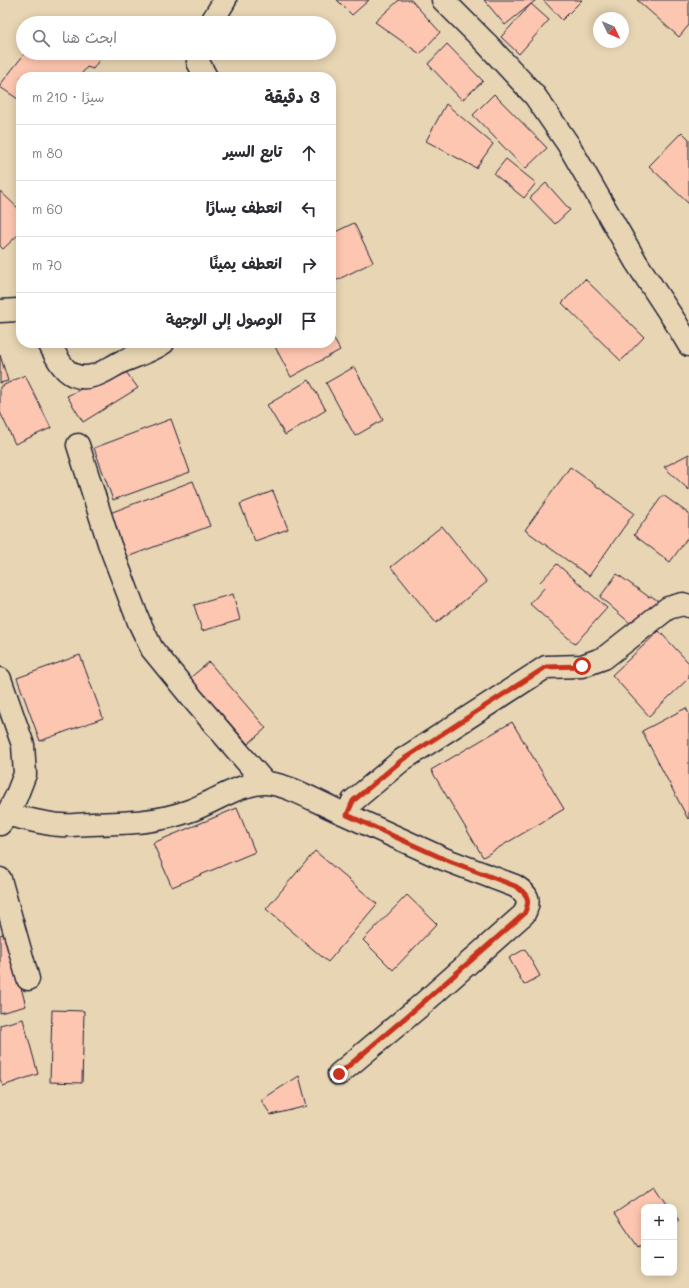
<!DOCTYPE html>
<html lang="ar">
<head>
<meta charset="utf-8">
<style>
	body { margin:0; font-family:Mali,"Playpen Sans Arabic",sans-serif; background:#f2f2f3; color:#2b2b33; direction:rtl }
	.controls { position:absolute; right:12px; bottom:12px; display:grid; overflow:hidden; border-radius:8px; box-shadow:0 2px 10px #0003 }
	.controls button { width:36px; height:36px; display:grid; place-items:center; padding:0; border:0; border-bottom:1px solid #e1e1e2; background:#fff; color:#2b2b33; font:20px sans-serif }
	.compass { position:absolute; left:593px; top:12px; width:36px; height:36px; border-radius:50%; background:#fff; box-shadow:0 2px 10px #0003; rotate:134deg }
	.stop { position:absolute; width:12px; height:12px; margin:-9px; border:3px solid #c8321e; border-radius:50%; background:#fff }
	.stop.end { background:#c8321e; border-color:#fff; box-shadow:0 1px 4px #0008 }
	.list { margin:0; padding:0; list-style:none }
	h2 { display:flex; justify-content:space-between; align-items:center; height:52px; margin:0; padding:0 16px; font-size:17px }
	h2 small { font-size:13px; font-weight:400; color:#7c7c81 }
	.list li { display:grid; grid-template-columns:26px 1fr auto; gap:12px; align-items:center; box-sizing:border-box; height:56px; padding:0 16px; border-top:1px solid #e1e1e2 }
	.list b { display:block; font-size:15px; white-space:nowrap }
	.list em { font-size:13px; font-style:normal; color:#7c7c81 }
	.icon { flex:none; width:22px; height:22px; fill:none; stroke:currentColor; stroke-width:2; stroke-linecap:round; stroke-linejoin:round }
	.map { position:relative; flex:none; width:689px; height:1288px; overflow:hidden; direction:ltr }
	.search { position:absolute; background:#fff; box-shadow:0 2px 10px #0003; left:16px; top:16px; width:320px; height:44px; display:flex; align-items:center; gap:10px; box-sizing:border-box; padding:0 14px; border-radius:22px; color:#7c7c81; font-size:15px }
	.panel { position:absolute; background:#fff; box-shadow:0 2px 10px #0003; left:16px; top:72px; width:320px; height:276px; border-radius:16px; direction:rtl }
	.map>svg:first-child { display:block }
</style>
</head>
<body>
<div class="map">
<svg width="689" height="1288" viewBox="0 0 689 1288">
	<rect width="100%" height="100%" fill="#e7d5b3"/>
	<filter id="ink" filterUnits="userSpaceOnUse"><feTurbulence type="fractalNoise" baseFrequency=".025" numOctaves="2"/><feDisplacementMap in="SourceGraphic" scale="8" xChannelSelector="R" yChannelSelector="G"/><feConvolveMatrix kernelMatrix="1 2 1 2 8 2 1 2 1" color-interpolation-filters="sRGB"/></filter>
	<g filter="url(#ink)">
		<!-- building -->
		<path fill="#fdc6b0" stroke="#22223b" d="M337 0H369L352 15Z
			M399 0H411L440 32 420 54 375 22Z
			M484 0H536L505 25Z
			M543 0H582L562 20Z
			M637 0H689V25L679 37Z
			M531 4 549 20 519 54 501 37Z
			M447 44 483 81 462 100 428 64Z
			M25 53H97L101 57 93 69 87 67 79 77H21V101L0 87V85Z
			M494 94 547 148 525 169 473 115Z
			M446 104 493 144 476 168 426 141Z
			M682 132 689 139V204L649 166Z
			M506 159 536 183 524 198 494 174Z
			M546 183 570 210 555 224 530 198Z
			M0 191 21 211V232L3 249 0 246Z
			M354 223 373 262 331 283V234Z
			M585 279 644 337 621 361 562 303Z
			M331 334 340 350 291 377 273 343H331Z
			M0 355 8 381 0 383Z
			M354 367 383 420 355 436 326 383Z
			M123 368 138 388 83 422 67 396Z
			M25 375 51 428 15 444 0 412V387Z
			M309 380 326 410 285 435 267 405Z
			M171 419 190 472 113 500 94 448Z
			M689 454V490L664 467Z
			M570 467 634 513 589 576 525 530Z
			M193 481 210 526 127 557 110 513Z
			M273 491 288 529 255 541 240 504Z
			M663 495 689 514V536L670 562 634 535Z
			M442 526 487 582 436 623 391 567Z
			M557 564 607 608 575 644 530 604 545 587 540 582Z
			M617 574 649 597 651 596 663 604 638 630 600 597Z
			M233 594 240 620 202 631 194 605Z
			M659 631 689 663V678L649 716 612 675Z
			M80 655 103 718 40 741 17 678Z
			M209 662 266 728 248 744 190 678Z
			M686 708 689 714V818L688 819 642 731Z
			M512 722 564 809 483 857 431 770Z
			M237 808 255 852 172 887 153 843Z
			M315 851 377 904 328 962 266 909Z
			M407 895 437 924 393 970 363 940Z
			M6 933 26 1006 0 1013V935Z
			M525 949 540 976 524 985 509 958Z
			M52 1010 84 1011 82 1083 50 1082Z
			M23 1019 38 1074 3 1086 0 1079V1025Z
			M299 1076 307 1106 271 1115 261 1100Z
			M655 1186 669 1207H644V1243L638 1247 615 1213Z
			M674 1213 679 1221 674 1224Z"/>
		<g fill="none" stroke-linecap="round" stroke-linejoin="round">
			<!-- minor casing -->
			<g stroke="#22223b" stroke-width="25">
				<path id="minor" d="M443 0 487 44 535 96 568 144 636 262 676 323 689 345
					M211 23 225 0
					M199 53 198 62 206 77
					M0 311 18 310 21 311
					M49 343C60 364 69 384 96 375 105 372 113 366 121 362 135 356 150 352 163 343
					M78 445 109 543 139 622 152 649 192 698 265 783
					M7 815C25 818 43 824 61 825 70 826 81 824 91 824 126 823 155 823 189 811 212 803 242 782 266 783 289 784 324 806 347 815L353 801 402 760 546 667 582 666 604 658 668 608 683 604 689 606
					M0 879 28 979
					M339 1074 419 1007 524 914C531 900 528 894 515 886L444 859 347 815"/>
			</g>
			<!-- secondary casing -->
			<g stroke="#22223b" stroke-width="25">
				<path id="secondary" d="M0 679 23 745 25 774 16 797 7 815 0 824"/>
			</g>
			<!-- minor -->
			<use href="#minor" stroke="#e7d5b3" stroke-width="22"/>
			<!-- secondary -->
			<use href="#secondary" stroke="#e7d5b3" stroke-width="22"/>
		</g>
	</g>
	<g fill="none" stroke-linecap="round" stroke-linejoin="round" filter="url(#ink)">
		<!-- route -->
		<path stroke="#c8321e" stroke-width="5" d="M339 1074 419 1006 524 914C531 900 528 894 515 886L444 859 347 815 353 801 402 760 482 708 546 667 582 666"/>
	</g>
</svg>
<div class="controls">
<button>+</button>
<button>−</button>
</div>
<svg class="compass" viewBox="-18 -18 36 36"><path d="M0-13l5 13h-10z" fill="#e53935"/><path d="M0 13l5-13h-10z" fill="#7c7c81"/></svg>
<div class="stop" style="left:582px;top:666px"></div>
<div class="stop end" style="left:339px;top:1074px"></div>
<div class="search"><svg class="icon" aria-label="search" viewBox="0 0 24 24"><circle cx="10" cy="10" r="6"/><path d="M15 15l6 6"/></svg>ابحث هنا</div>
<section class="panel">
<h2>3 دقيقة<small>سيرًا · 210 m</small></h2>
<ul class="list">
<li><svg class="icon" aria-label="ahead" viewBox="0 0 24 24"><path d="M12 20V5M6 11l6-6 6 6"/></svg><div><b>تابع السير</b></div><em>80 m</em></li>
<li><svg class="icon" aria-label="left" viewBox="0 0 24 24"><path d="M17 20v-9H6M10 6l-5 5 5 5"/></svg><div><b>انعطف يسارًا</b></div><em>60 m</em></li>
<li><svg class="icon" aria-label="right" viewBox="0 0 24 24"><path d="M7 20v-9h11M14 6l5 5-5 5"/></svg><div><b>انعطف يمينًا</b></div><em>70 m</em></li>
<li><svg class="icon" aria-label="arrive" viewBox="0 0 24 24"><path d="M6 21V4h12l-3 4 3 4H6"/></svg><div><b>الوصول إلى الوجهة</b></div></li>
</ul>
</section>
</div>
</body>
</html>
